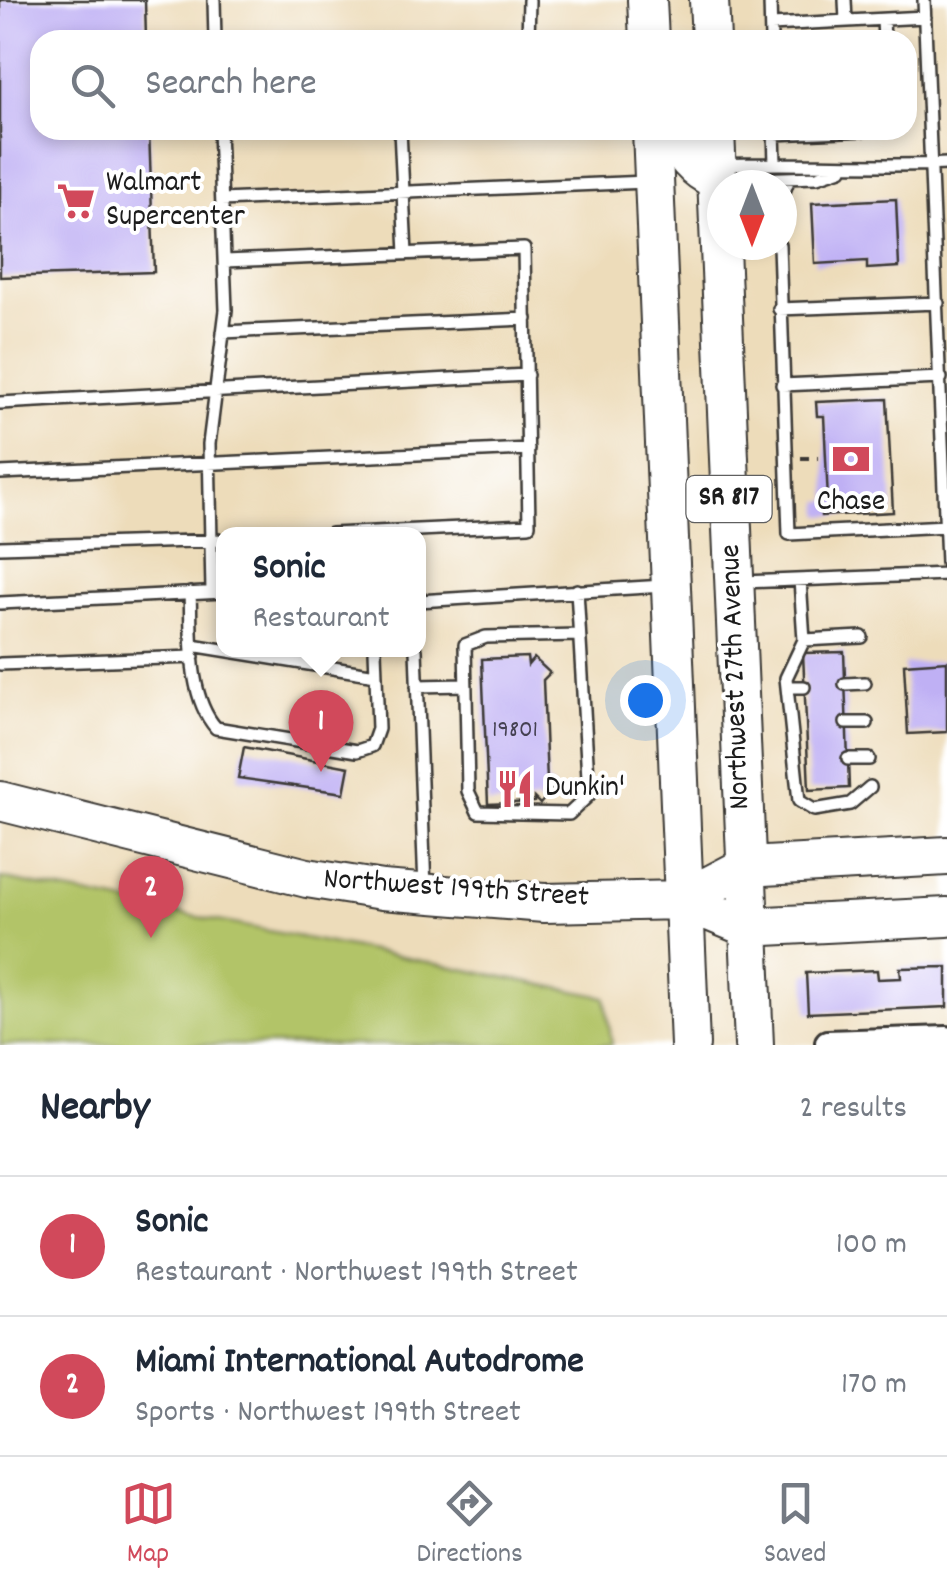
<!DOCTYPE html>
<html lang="en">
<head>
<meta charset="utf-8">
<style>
	body { margin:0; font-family:Dekko,sans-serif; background:#f6f6f7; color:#1f2937 }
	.compass { position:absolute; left:707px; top:170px; width:90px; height:90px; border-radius:50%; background:#fff; box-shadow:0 5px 15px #0003; rotate:180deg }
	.you { position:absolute; left:645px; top:700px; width:35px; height:35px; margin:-25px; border:8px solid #fff; border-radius:50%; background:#1a73e8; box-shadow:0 0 0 15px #1a73e833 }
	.badge { display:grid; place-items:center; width:65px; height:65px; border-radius:50%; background:#d1495b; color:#fff; font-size:32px; font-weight:700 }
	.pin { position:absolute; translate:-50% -82px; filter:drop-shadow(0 2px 5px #0008) }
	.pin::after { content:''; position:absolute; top:52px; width:35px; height:30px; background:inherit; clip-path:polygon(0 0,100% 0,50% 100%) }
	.popup { position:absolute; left:216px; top:527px; width:210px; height:130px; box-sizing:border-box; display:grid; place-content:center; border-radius:20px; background:#fff; filter:drop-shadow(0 2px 8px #0005); font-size:32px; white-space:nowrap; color:#747a83 }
	.popup b { font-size:38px; color:#1f2937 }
	.popup::after { content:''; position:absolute; left:50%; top:100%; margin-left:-20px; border:20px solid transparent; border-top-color:#fff }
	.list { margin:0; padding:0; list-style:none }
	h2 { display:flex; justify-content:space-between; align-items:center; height:130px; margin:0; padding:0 40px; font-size:42px }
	h2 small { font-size:32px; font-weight:400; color:#747a83 }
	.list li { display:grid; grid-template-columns:65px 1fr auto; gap:30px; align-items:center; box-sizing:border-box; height:140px; padding:0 40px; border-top:2px solid #e0e1e3 }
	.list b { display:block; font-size:38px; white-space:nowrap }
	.list p { margin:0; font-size:32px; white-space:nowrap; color:#747a83 }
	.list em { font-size:32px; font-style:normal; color:#747a83 }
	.icon { flex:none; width:55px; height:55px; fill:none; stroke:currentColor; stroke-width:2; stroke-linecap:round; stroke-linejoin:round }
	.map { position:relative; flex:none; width:947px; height:1045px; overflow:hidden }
	.search { position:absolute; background:#fff; box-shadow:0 5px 15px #0003; left:30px; right:30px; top:30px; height:110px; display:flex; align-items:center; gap:25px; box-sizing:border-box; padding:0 35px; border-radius:30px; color:#747a83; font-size:38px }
	.sheet { height:410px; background:#fff }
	nav { display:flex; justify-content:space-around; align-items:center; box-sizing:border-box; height:140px; border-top:2px solid #e0e1e3; background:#fff; font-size:28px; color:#747a83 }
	nav a { display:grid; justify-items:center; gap:5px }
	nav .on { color:#d1495b }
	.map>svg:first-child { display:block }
</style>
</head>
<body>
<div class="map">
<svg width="947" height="1045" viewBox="0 0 947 1045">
	<rect width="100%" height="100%" fill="#fff"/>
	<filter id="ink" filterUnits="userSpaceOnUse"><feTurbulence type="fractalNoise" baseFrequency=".01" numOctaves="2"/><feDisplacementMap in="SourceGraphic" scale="20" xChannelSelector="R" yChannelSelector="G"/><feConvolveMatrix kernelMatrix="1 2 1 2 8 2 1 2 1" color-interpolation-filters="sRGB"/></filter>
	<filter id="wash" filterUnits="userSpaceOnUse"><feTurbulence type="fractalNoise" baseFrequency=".0048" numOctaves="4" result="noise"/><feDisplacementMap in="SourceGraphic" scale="40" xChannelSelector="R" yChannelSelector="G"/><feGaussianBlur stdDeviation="2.25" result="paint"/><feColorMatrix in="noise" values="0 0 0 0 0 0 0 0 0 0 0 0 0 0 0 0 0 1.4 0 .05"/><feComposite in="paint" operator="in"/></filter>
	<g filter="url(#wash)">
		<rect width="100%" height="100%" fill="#eddcba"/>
		<!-- green -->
		<path fill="#b2c468" stroke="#677042" stroke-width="2.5" d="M0 878 605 997 612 1045H0Z"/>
		<g id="blocks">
			<!-- building -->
			<path fill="#bfb0f4" d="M0 0H145L146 40H40V130H149L154 272 0 277Z
				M896 199 899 267 867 269V261L815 264 812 203Z
				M887 399 893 512 821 516 820 501H828L824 416H817L816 402Z
				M844 652 849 788 809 790 803 653Z
				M527 657 528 665 534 658 550 673 543 680 547 782 554 788 540 804 534 798V802L488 804 482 659Z
				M947 661V732L908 734 904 664Z
				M244 747 349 767 344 793 238 778Z
				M947 967V1007L808 1013 806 973 877 970 878 979 901 978 900 968Z"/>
		</g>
	</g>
	<g filter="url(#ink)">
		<use href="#blocks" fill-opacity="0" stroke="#3b3934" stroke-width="2.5"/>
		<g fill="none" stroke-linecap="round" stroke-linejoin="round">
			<!-- lane casing -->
			<g stroke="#3b3934" stroke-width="16">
				<path id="lane" d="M214 0 215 40
					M770 0 771 40
					M845 0 846 21
					M924 0 947 563
					M883 20 884 40
					M771 25 925 17
					M528 40 529 0
					M400 130 406 254
					M774 130 775 164
					M774 134 867 130
					M720 165C797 162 871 167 947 164
					M721 180 817 177 841 169
					M782 197 789 178
					M222 200 647 182
					M779 245 789 534 946 526
					M225 261 524 249 529 525 331 534
					M779 309 938 303
					M223 332 526 319
					M782 385 941 378
					M0 403 527 375
					M0 473 528 449
					M0 547 224 540
					M800 580 804 640 786 678 799 801 814 810 850 804 870 787
					M742 582 947 574
					M577 590 589 795 569 814 478 812 468 791 465 645 486 637 579 635
					M212 592 209 444 226 310 219 130
					M190 593C192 635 187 695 216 728L357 751 372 746 378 729 375 650
					M418 601 664 586
					M0 603 224 592
					M804 640 862 637
					M192 645 376 675
					M416 650 425 889
					M0 664 193 657
					M845 684 865 683
					M417 686 466 685
					M787 687H804
					M846 723H867
					M848 759H869"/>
			</g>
			<!-- street casing -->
			<g stroke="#3b3934" stroke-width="28">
				<path id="street" d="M827 1042 947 1038"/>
			</g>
			<!-- primary casing -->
			<g stroke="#3b3934" stroke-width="42">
				<path id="primary" d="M647 0 649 40
					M709 0 711 40
					M652 130 690 1045
					M673 130C682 155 693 169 717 180
					M715 130 754 1045
					M0 801 307 878 382 890 544 903 682 900 747 927 947 917
					M682 900 745 867 947 856"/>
			</g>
			<!-- path -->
			<path stroke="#3b3934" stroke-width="4" stroke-dasharray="8 8" stroke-linecap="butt" d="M801 458H818"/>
			<!-- lane -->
			<use href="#lane" stroke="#fff" stroke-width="11"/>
			<!-- street -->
			<use href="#street" stroke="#fff" stroke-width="22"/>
			<!-- primary -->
			<use href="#primary" stroke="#fff" stroke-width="38"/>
		</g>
	</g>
	<!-- icons -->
	<defs>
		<g id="supermarket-bare" transform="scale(3)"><path d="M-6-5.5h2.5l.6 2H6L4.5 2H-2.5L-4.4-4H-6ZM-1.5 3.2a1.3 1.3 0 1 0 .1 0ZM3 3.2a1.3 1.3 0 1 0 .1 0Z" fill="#d1495b" stroke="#fff" stroke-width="2.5" paint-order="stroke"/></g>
		<g id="bank-bare" transform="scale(3)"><path d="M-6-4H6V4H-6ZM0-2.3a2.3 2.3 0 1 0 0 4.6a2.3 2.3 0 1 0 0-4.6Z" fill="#d1495b" stroke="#fff" stroke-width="2.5" paint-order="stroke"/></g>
		<g id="restaurant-bare" transform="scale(3)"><path d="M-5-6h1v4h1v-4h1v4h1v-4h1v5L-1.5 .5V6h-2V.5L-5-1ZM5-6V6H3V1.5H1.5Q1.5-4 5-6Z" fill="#d1495b" stroke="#fff" stroke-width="2.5" paint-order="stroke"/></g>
	</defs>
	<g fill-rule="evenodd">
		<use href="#supermarket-bare" x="76" y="201"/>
		<use href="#bank-bare" x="851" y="459"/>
		<use href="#restaurant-bare" x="515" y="789"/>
	</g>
	<g text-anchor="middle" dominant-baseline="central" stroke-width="8" stroke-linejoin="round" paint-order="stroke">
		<!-- number labels -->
		<g font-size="25" fill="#454152">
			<text x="515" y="731">19801</text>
		</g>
		<!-- shield labels -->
		<rect fill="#fff" stroke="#606060" stroke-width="2.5" x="686.5" y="476" width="85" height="46" rx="8"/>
		<g font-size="28" font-weight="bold" fill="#1c1c1c">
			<text x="729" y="499">SR 817</text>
		</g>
		<!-- poi labels -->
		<g font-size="30" fill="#1c1c1c" stroke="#fff" text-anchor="start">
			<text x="106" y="184">Walmart<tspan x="106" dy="34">Supercenter</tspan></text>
			<text x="851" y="503" text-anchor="middle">Chase</text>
			<text x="545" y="789">Dunkin'</text>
		</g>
		<!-- street labels -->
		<g font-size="30" fill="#1c1c1c" stroke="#fff">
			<text transform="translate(737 677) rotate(-92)">Northwest 27th Avenue</text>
			<text transform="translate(456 890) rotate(4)">Northwest 199th Street</text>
		</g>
	</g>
</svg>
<svg class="compass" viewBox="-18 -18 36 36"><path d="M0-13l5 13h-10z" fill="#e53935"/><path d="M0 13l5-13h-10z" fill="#747a83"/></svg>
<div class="you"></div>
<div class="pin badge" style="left:321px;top:772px">1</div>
<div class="popup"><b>Sonic</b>Restaurant</div>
<div class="pin badge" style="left:151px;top:938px">2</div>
<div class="search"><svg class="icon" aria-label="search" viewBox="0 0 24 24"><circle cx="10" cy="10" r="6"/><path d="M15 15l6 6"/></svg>Search here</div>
</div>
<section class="sheet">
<h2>Nearby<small>2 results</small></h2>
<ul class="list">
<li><span class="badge">1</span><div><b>Sonic</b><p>Restaurant · Northwest 199th Street</p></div><em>100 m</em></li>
<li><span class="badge">2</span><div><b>Miami International Autodrome</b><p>Sports · Northwest 199th Street</p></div><em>170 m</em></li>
</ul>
</section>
<nav>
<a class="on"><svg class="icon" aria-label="map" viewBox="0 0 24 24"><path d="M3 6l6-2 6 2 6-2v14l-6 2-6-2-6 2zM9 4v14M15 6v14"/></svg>Map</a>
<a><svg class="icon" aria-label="directions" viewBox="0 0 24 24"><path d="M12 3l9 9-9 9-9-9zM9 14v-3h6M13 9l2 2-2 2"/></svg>Directions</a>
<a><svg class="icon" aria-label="saved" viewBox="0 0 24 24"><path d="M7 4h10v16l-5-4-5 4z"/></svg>Saved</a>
</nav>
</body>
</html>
